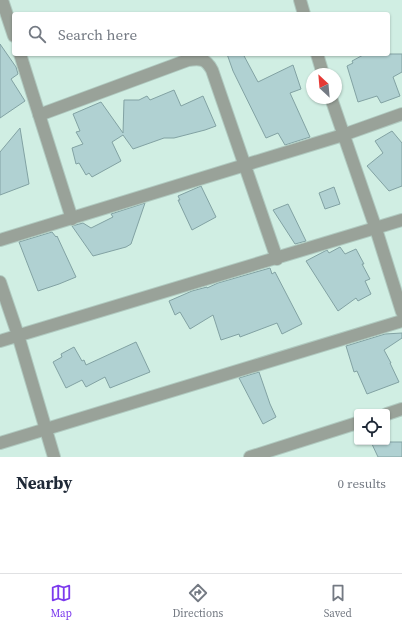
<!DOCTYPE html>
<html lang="en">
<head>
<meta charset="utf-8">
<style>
	body { margin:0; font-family:"Source Serif 4",serif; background:#f2f2f3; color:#1f2937 }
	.controls { position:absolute; right:12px; bottom:12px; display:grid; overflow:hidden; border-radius:4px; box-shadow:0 1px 3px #0004 }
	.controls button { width:36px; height:36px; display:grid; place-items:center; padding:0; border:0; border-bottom:1px solid #e0e1e3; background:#fff; color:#1f2937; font:20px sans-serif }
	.compass { position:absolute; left:306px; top:68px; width:36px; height:36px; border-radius:50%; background:#fff; box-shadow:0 1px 3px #0004; rotate:334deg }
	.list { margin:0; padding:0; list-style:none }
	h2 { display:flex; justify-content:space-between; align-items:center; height:52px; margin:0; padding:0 16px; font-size:17px }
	h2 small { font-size:13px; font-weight:400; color:#747a83 }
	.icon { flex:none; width:22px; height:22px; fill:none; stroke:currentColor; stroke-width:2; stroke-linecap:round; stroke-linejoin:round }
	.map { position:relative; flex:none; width:402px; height:457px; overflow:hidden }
	.search { position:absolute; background:#fff; box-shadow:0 1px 3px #0004; left:12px; right:12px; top:12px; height:44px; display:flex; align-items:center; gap:10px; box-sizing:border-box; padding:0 14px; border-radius:4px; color:#747a83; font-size:15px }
	.sheet { height:116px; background:#fff }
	nav { display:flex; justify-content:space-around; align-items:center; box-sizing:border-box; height:56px; border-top:1px solid #e0e1e3; background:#fff; font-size:11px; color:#747a83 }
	nav a { display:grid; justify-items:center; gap:2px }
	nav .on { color:#7c3aed }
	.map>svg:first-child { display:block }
</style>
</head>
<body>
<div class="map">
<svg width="402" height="457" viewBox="0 0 402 457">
	<rect width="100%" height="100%" fill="#d0eee3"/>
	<!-- building -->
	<path fill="#b0d1d2" stroke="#82a2a3" d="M0 44 16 67 18 74 11 79 25 101 0 118Z
		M227 54H243L258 82 293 65 301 89 290 93 310 137 285 145 278 133 266 138 233 71Z
		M365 54H402V72L393 77 400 96 381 103 377 96 358 102 347 66 353 63 352 61Z
		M174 90 181 106 203 96 216 126 205 130 174 138H164L133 149 123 135 112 142 121 161 92 177 89 173 86 175 79 163 76 164 72 148 83 144 76 132 80 131 73 114 101 102 123 133 124 100H139L147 96 150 100Z
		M20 128 29 184 0 195V152Z
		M392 131 402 143V186L389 191 367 166 383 153 375 141Z
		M201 186 216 217 192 230 178 200H180L178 196Z
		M334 187 340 204 325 209 319 193Z
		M145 203 131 244 126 247 93 256 72 226 83 223 91 228 113 217 111 214Z
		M288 204 306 241 295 244 273 210Z
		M52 232 56 237 57 236 76 277 59 284 38 291 19 242Z
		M340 247 345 254 356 249 364 264H362L370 279 365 281 371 294 358 301 356 298 338 311 306 261 327 250 329 253Z
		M270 268 272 274 275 272 302 324 282 334 277 323 240 337 239 334 221 340 213 315 190 329 180 312 175 315 169 301 192 291 207 287V288L218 283Z
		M402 333V338L384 350 391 363H390L399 382 367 394 357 371 354 372 346 346 385 334Z
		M136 342 150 372 110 388 105 377 86 387 82 380 66 388 53 362 62 357 61 354 74 347 82 361 84 360 86 365Z
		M259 372 270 404 276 417 263 424 239 378Z
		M371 442H402V457H378Z"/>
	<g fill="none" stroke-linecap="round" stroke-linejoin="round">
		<!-- minor casing -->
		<g stroke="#b0cac0" stroke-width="14">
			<path id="minor" d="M2 0 14 36
				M300 0 304 14
				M20 54 72 219
				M317 54 323 74
				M331 98 376 229 402 312
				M39 115 188 60C201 58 206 59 212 70L277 259
				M0 240 343 135 402 114
				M0 282 18 335 54 457
				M0 341 402 220
				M387 414 402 409
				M0 443 402 321
				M250 457 357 423"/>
		</g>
		<!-- minor -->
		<use href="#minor" stroke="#99a299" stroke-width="12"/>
	</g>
</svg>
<div class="controls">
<button><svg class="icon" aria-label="locate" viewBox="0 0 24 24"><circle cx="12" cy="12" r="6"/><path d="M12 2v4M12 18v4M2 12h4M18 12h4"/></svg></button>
</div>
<svg class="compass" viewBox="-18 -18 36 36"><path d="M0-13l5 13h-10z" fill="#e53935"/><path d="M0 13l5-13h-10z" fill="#747a83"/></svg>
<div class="search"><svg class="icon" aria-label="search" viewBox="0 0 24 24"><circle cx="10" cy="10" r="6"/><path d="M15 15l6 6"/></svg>Search here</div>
</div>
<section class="sheet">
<h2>Nearby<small>0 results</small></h2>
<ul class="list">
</ul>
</section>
<nav>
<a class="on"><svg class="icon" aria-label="map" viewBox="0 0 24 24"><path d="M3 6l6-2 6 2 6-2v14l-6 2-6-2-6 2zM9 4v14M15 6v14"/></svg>Map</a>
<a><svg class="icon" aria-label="directions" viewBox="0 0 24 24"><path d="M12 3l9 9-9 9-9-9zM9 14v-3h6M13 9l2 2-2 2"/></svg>Directions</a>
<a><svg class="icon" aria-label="saved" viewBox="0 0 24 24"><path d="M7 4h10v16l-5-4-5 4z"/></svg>Saved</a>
</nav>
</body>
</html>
